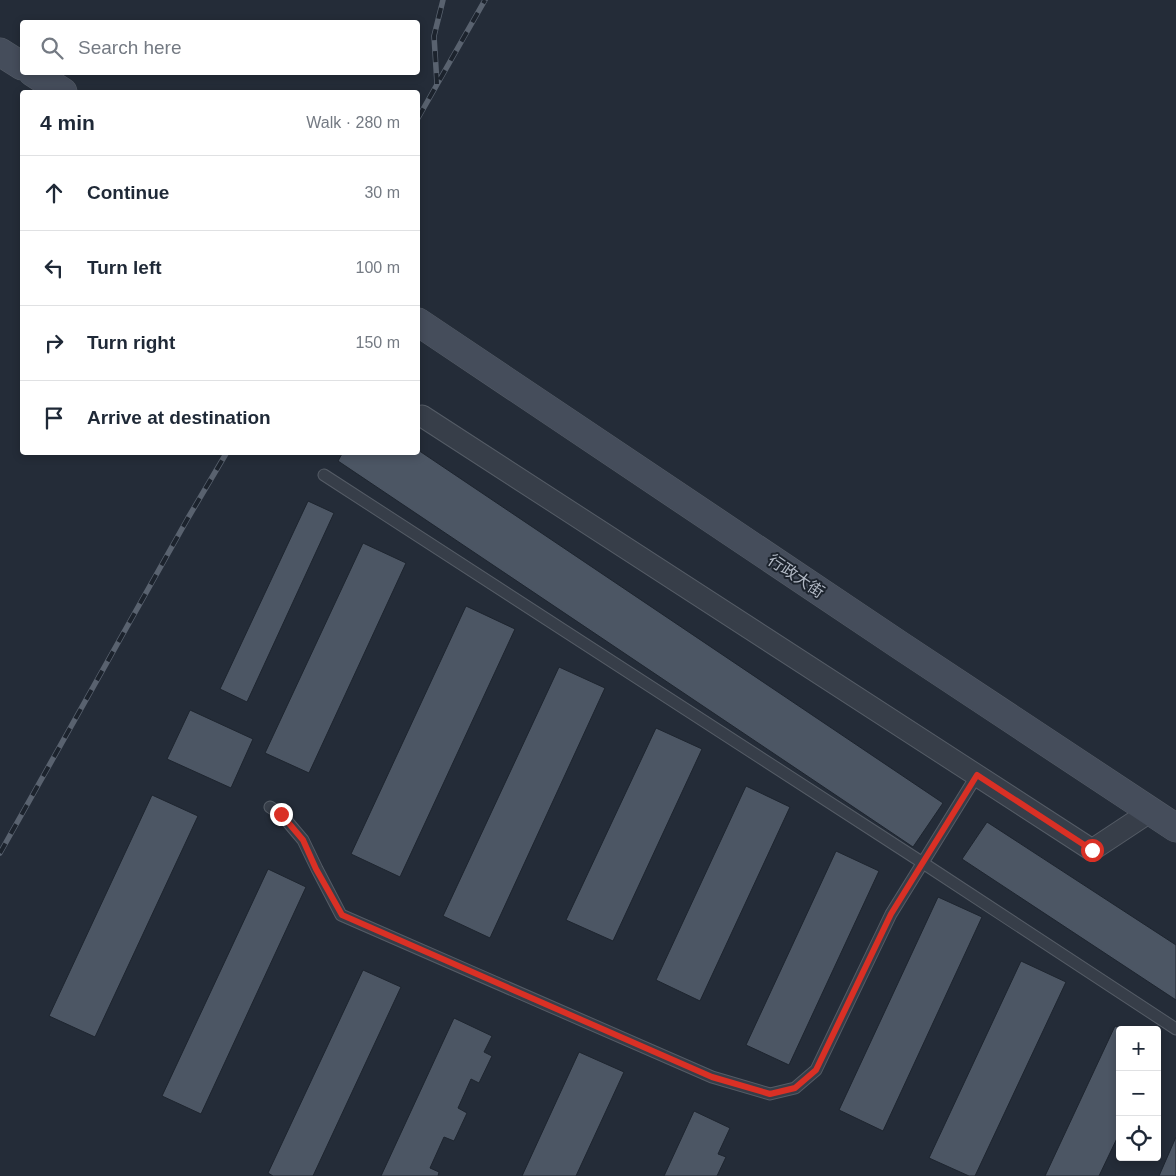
<!DOCTYPE html>
<html lang="en">
<head>
<meta charset="utf-8">
<style>
	body { margin:0; font-family:Arial,"Noto Sans SC",sans-serif; background:#f6f6f7; color:#1f2937 }
	.controls { position:absolute; right:15px; bottom:15px; display:grid; overflow:hidden; border-radius:5px; box-shadow:0 2px 8px #0003 }
	.controls button { width:45px; height:45px; display:grid; place-items:center; padding:0; border:0; border-bottom:1px solid #e0e1e3; background:#fff; color:#1f2937; font:25px sans-serif }
	.stop { position:absolute; width:15px; height:15px; margin:-11px; border:4px solid #d93025; border-radius:50%; background:#fff }
	.stop.end { background:#d93025; border-color:#fff; box-shadow:0 1px 5px #0008 }
	.list { margin:0; padding:0; list-style:none }
	h2 { display:flex; justify-content:space-between; align-items:center; height:65px; margin:0; padding:0 20px; font-size:21px }
	h2 small { font-size:16px; font-weight:400; color:#747a83 }
	.list li { display:grid; grid-template-columns:32px 1fr auto; gap:15px; align-items:center; box-sizing:border-box; height:75px; padding:0 20px; border-top:1px solid #e0e1e3 }
	.list b { display:block; font-size:19px; white-space:nowrap }
	.list em { font-size:16px; font-style:normal; color:#747a83 }
	.icon { flex:none; width:28px; height:28px; fill:none; stroke:currentColor; stroke-width:2; stroke-linecap:round; stroke-linejoin:round }
	.map { position:relative; flex:none; width:1176px; height:1176px; overflow:hidden }
	.search { position:absolute; background:#fff; box-shadow:0 2px 8px #0003; left:20px; top:20px; width:400px; height:55px; display:flex; align-items:center; gap:12px; box-sizing:border-box; padding:0 18px; border-radius:5px; color:#747a83; font-size:19px }
	.panel { position:absolute; background:#fff; box-shadow:0 2px 8px #0003; left:20px; top:90px; width:400px; height:365px; border-radius:5px }
	.map>svg:first-child { display:block }
</style>
</head>
<body>
<div class="map">
<svg width="1176" height="1176" viewBox="0 0 1176 1176">
	<rect width="100%" height="100%" fill="#242c38"/>
	<!-- building -->
	<path fill="#4c5664" stroke="#1e252f" d="M418 450 943 803 913 847 338 461 343 452H418Z
		M308 501 334 513 247 702 220 689Z
		M363 543 406 563 309 773 265 753Z
		M466 606 515 629 400 877 351 854Z
		M559 667 605 688 490 938 443 916Z
		M190 710 253 739 231 788 167 759Z
		M656 728 702 749 613 941 566 920Z
		M746 786 790 807 700 1001 656 980Z
		M152 795 198 816 95 1037 49 1016Z
		M987 822 1176 945V1000L962 859Z
		M836 851 879 871 789 1065 746 1045Z
		M268 869 306 887 201 1114 162 1096Z
		M938 897 982 917 883 1131 839 1110Z
		M1021 961 1066 982 975 1176H969L929 1158Z
		M363 970 401 987 313 1176H273L268 1173Z
		M454 1018 492 1036 484 1052 492 1056 479 1083 471 1079 458 1108 467 1113 454 1141 444 1137 430 1168 439 1172 438 1176H381Z
		M1115 1026 1124 1030H1120V1132L1099 1176H1045Z
		M579 1052 624 1072 576 1176H522Z
		M694 1111 730 1128 718 1154 726 1157 717 1176H664Z
		M1176 1137V1176H1159Z"/>
	<g fill="none" stroke-linecap="round" stroke-linejoin="round">
		<!-- lane casing -->
		<g stroke="#555c66" stroke-width="13">
			<path id="lane" d="M324 475 923 863 1176 1029
				M270 807 281 814 303 840 317 869 341 915 712 1077 770 1094 795 1088 816 1070 891 914 977 775"/>
		</g>
		<!-- street casing -->
		<g stroke="#555c66" stroke-width="23">
			<path id="street" d="M422 416 1092 850 1151 811"/>
		</g>
		<!-- secondary casing -->
		<g stroke="#555c66" stroke-width="29">
			<path id="secondary" d="M0 52 22 66
				M32 72 63 92
				M418 322 901 646 1176 828"/>
		</g>
		<!-- lane -->
		<use href="#lane" stroke="#373e49" stroke-width="11"/>
		<!-- street -->
		<use href="#street" stroke="#373e49" stroke-width="21"/>
		<!-- secondary -->
		<use href="#secondary" stroke="#454d5b" stroke-width="28"/>
		<!-- rail casing -->
		<g stroke="#59626f" stroke-width="5.5">
			<path id="rail" d="M437 84 434 36 443 0
				M418 118 485 0
				M0 853 188 518 227 452"/>
		</g>
		<!-- rail -->
		<use href="#rail" stroke="#1c232d" stroke-width="4" stroke-dasharray="11" stroke-linecap="butt"/>
	</g>
	<g fill="none" stroke-linecap="round" stroke-linejoin="round">
		<!-- route -->
		<path stroke="#d93025" stroke-width="6" d="M281 814 303 840 316 869 342 915 712 1077 770 1094 795 1088 816 1070 891 914 977 775 1092 850"/>
	</g>
	<g text-anchor="middle" dominant-baseline="central" stroke-width="4" stroke-linejoin="round" paint-order="stroke">
		<!-- street labels -->
		<g font-size="16" fill="#b2b9c5" stroke="#1c232d">
			<text transform="translate(796 576) rotate(34)">行政大街</text>
		</g>
	</g>
</svg>
<div class="controls">
<button>+</button>
<button>−</button>
<button><svg class="icon" aria-label="locate" viewBox="0 0 24 24"><circle cx="12" cy="12" r="6"/><path d="M12 2v4M12 18v4M2 12h4M18 12h4"/></svg></button>
</div>
<div class="stop" style="left:1092px;top:850px"></div>
<div class="stop end" style="left:281px;top:814px"></div>
<div class="search"><svg class="icon" aria-label="search" viewBox="0 0 24 24"><circle cx="10" cy="10" r="6"/><path d="M15 15l6 6"/></svg>Search here</div>
<section class="panel">
<h2>4 min<small>Walk · 280 m</small></h2>
<ul class="list">
<li><svg class="icon" aria-label="ahead" viewBox="0 0 24 24"><path d="M12 20V5M6 11l6-6 6 6"/></svg><div><b>Continue</b></div><em>30 m</em></li>
<li><svg class="icon" aria-label="left" viewBox="0 0 24 24"><path d="M17 20v-9H6M10 6l-5 5 5 5"/></svg><div><b>Turn left</b></div><em>100 m</em></li>
<li><svg class="icon" aria-label="right" viewBox="0 0 24 24"><path d="M7 20v-9h11M14 6l5 5-5 5"/></svg><div><b>Turn right</b></div><em>150 m</em></li>
<li><svg class="icon" aria-label="arrive" viewBox="0 0 24 24"><path d="M6 21V4h12l-3 4 3 4H6"/></svg><div><b>Arrive at destination</b></div></li>
</ul>
</section>
</div>
</body>
</html>
